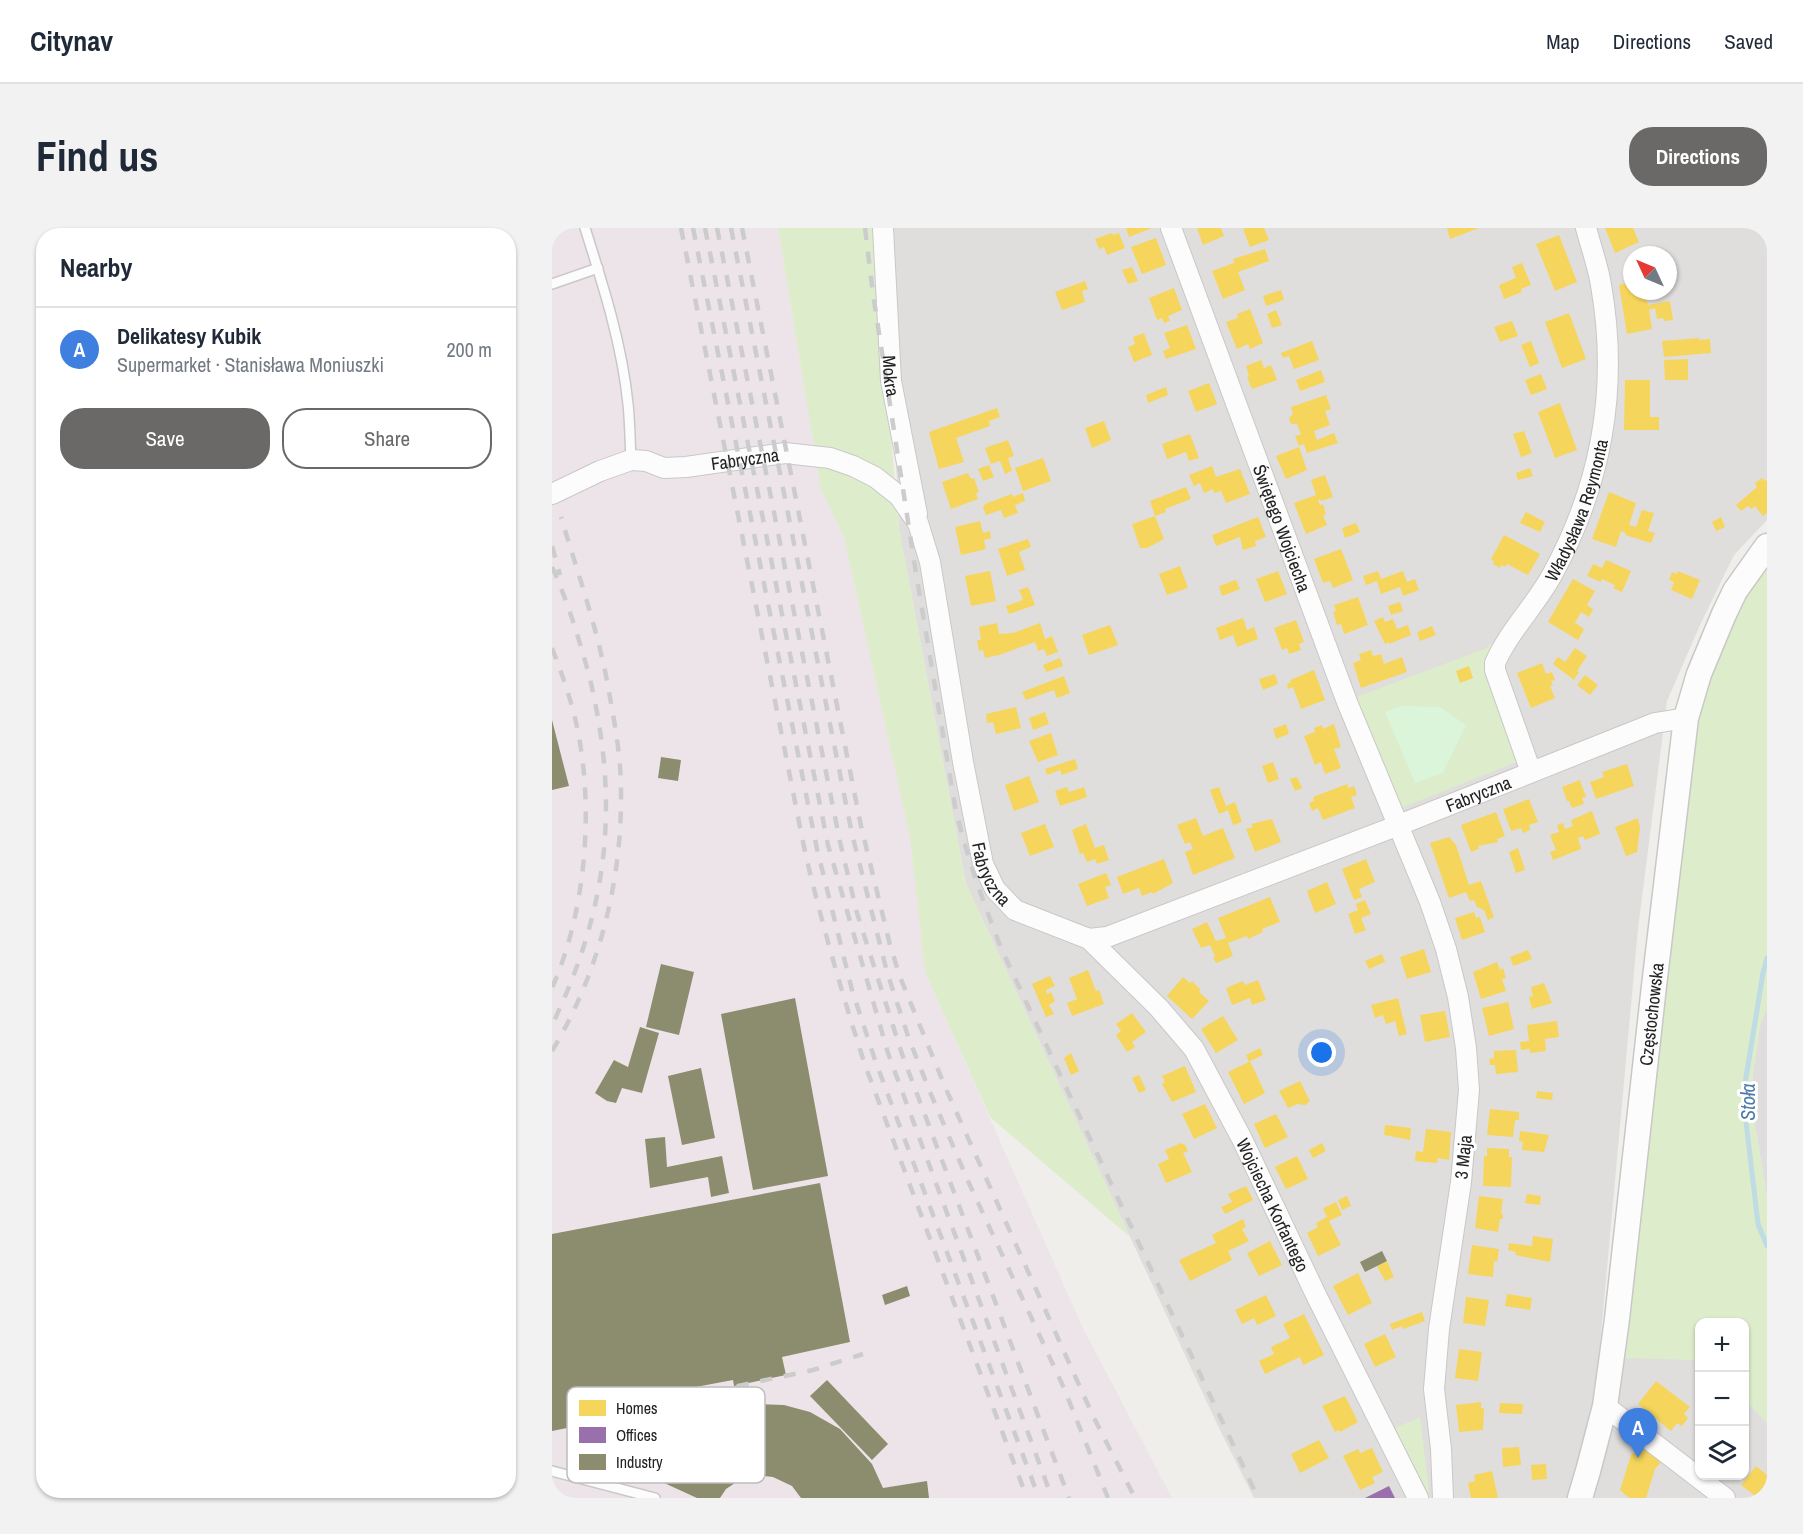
<!DOCTYPE html>
<html lang="en">
<head>
<meta charset="utf-8">
<style>
	body { margin:0; font-family:"Archivo Narrow",sans-serif; background:#f2f2f3; color:#1f2937 }
	.controls { position:absolute; right:18px; bottom:18px; display:grid; overflow:hidden; border-radius:12px; box-shadow:0 2px 4px #0004 }
	.controls button { width:54px; height:54px; display:grid; place-items:center; padding:0; border:0; border-bottom:2px solid #e0e1e3; background:#fff; color:#1f2937; font:30px sans-serif }
	.compass { position:absolute; left:1071px; top:18px; width:54px; height:54px; border-radius:50%; background:#fff; box-shadow:0 2px 4px #0004; rotate:314deg }
	.you { position:absolute; left:770px; top:825px; width:21px; height:21px; margin:-15px; border:4px solid #fff; border-radius:50%; background:#1a73e8; box-shadow:0 0 0 9px #1a73e833 }
	.badge { display:grid; place-items:center; width:39px; height:39px; border-radius:50%; background:#6a6968; color:#fff; font-size:20px; font-weight:700 }
	.pin { position:absolute; translate:-50% -50px; filter:drop-shadow(0 2px 3px #0008) }
	.pin::after { content:''; position:absolute; top:32px; width:21px; height:18px; background:inherit; clip-path:polygon(0 0,100% 0,50% 100%) }
	.list { margin:0; padding:0; list-style:none }
	h2 { display:flex; justify-content:space-between; align-items:center; height:78px; margin:0; padding:0 24px; font-size:26px }
	h2 small { font-size:20px; font-weight:400; color:#747a83 }
	.list li { display:grid; grid-template-columns:39px 1fr auto; gap:18px; align-items:center; box-sizing:border-box; height:84px; padding:0 24px; border-top:2px solid #e0e1e3 }
	.list b { display:block; font-size:22px; white-space:nowrap }
	.list p { margin:0; font-size:20px; white-space:nowrap; color:#747a83 }
	.list em { font-size:20px; font-style:normal; color:#747a83 }
	.actions { display:flex; gap:12px; padding:18px 24px }
	.actions a { flex:1; padding:14px 0; border:2px solid #6a6968; border-radius:24px; text-align:center; font-size:21px; color:#6a6968 }
	.actions .main { background:#6a6968; color:#fff }
	.icon { flex:none; width:33px; height:33px; fill:none; stroke:currentColor; stroke-width:2; stroke-linecap:round; stroke-linejoin:round }
	.map { position:relative; flex:none; width:1215px; height:1270px; overflow:hidden; border-radius:24px }
	header { display:flex; align-items:center; gap:36px; box-sizing:border-box; height:84px; padding:0 30px; background:#fff; border-bottom:2px solid #e0e1e3 }
	header strong { font-size:28px }
	nav { display:flex; gap:33px; margin-inline-start:auto; font-size:21px }
	.intro { display:flex; align-items:center; justify-content:space-between; box-sizing:border-box; height:144px; padding:0 36px }
	h1 { margin:0; font-size:42px }
	.button { padding:15px 27px; border-radius:24px; background:#6a6968; color:#fff; font-size:21px; font-weight:700 }
	main { display:flex; gap:36px; padding:0 36px }
	aside { flex:1; background:#fff; border-radius:24px; box-shadow:0 2px 4px #0004 }
	.map>svg:first-child { display:block }
</style>
</head>
<body>
<header>
<strong>Citynav</strong>
<nav><a>Map</a><a>Directions</a><a>Saved</a></nav>
</header>
<div class="intro"><h1>Find us</h1><a class="button">Directions</a></div>
<main>
<aside>
<h2>Nearby<small></small></h2>
<ul class="list">
<li><span class="badge" style="background:#3f7fe0">A</span><div><b>Delikatesy Kubik</b><p>Supermarket · Stanisława Moniuszki</p></div><em>200 m</em></li>
</ul>
<div class="actions"><a class="main">Save</a><a>Share</a></div>
</aside>
<div class="map">
<svg width="1215" height="1270" viewBox="0 0 1215 1270">
	<rect width="100%" height="100%" fill="#f0eeeb"/>
	<!-- residential -->
	<path fill="#dfdedc" fill-rule="evenodd" d="M334 0H1215V292L1182 327 1148 397 1115 473 1086 701 1047 1128 1147 1132 1148 1248H1192L1193 1171 1215 1195V1270H702L666 1198 414 656 347 301ZM1080 27H1116V63H1080Z
		M1215 780V969L1198 867 1208 797Z"/>
	<!-- industrial -->
	<path fill="#ede4e9" d="M0 0H226L269 262 292 309 358 610 373 744 530 1098 620 1270H0Z"/>
	<!-- grass -->
	<path fill="#ddeccb" d="M226 0H325L330 106 347 301 414 656 578 1009 438 889 373 744 358 610 292 309 269 262Z
		M1215 333V780L1208 797 1198 867 1215 969V1195L1193 1171 1192 1094H1148L1147 1132 1071 1130 1138 527 1152 458 1178 390Z
		M939 415 943 417 934 443 935 452 967 533 849 580 802 470 935 420Z
		M868 1189 877 1263 876 1265 843 1200Z"/>
	<!-- park -->
	<path fill="#daf5da" d="M850 478 888 479 914 497 891 545 863 555 833 484Z"/>
	<!-- homes -->
	<path fill="#f6d55c" d="M574 0H600L577 9Z
		M645 0H669L672 8 651 17Z
		M695 0H712L717 12 698 19 691 1Z
		M895 0H927L898 11Z
		M1053 0H1081L1087 14 1063 25Z
		M560 5 561 7 567 5 573 20 555 27 552 19 547 21 543 11Z
		M1007 7 1025 54 1003 63 984 16Z
		M604 10 614 37 590 46 579 19Z
		M713 21 717 33 686 44 693 62 671 71 660 43 682 35 681 31Z
		M970 35 979 57 969 61 970 64 952 71 947 57 964 50 960 39Z
		M580 39 586 53 576 56 570 42Z
		M533 53 536 61 530 63 533 74 510 82 503 64Z
		M1080 54V63H1093L1096 77 1118 73 1121 92 1112 93 1111 90 1105 91 1103 80 1097 82 1100 101 1075 106 1067 57Z
		M622 60 630 82 616 88 618 93 612 95 610 90 605 92 597 70Z
		M729 62 732 72 714 78 711 68Z
		M698 81 711 115 698 121 696 116 685 121 674 94 686 90 685 86Z
		M724 82 730 97 720 100 715 86Z
		M1017 85 1034 131 1010 140 993 94Z
		M960 93 966 108 948 114 942 99Z
		M635 97 644 121 614 131 611 123 618 120 612 105Z
		M592 105 600 127 582 134 576 119 583 116 581 109Z
		M1147 110V112L1158 111 1159 125 1112 129 1110 113Z
		M760 113 767 132 742 141 737 128 731 130 729 125Z
		M979 113 987 135 978 139 969 117Z
		M1136 131V152H1113L1112 132Z
		M709 132 712 140 719 137 725 152 700 161 695 149 697 148 694 138Z
		M769 142 773 154 748 163 744 152Z
		M989 146 995 161 979 167 973 152Z
		M1073 152H1098V189H1107V202H1072Z
		M657 155 665 176 644 184 636 163Z
		M614 159 616 167 596 175 594 167Z
		M774 167 779 181 773 183 778 197 762 203 765 212 782 205 786 215 755 225 752 216 747 218 743 208 749 206 745 196H739L737 190 741 186 739 179Z
		M1008 175 1025 222 1003 230 986 184Z
		M445 180 448 189 437 193 438 198 404 210 412 234 387 241 377 204Z
		M552 193 559 212 540 220 533 200Z
		M972 203 980 225 969 229 961 206Z
		M638 206 647 230 637 233 634 224 615 231 610 216Z
		M456 212 462 228 456 230 460 243 453 246 448 233 439 236 433 220Z
		M747 219 755 242 734 251 724 228Z
		M491 230 499 253 471 263 463 240Z
		M437 237 442 249 431 253 426 241Z
		M660 238 664 249 688 241 698 266 674 275 669 263 662 265 661 261 652 265 648 255 642 258 637 247Z
		M978 240 981 248 966 252 964 245Z
		M416 245 419 251 422 250 427 264 424 265 426 271 399 281 390 254Z
		M773 247 781 269 769 273 768 271 766 272 768 277 771 276 774 286 771 287 775 297 754 306 742 275 764 267 759 252Z
		M1210 250 1213 253 1215 252V285L1211 288 1203 278 1199 281 1196 278 1189 283 1184 277 1205 259 1203 255Z
		M634 259 639 271 613 281 614 284 603 288 598 273Z
		M1057 264 1084 275 1077 297 1084 299 1090 282 1102 285 1096 303 1103 305 1099 315 1073 307 1074 305 1069 303 1064 319 1040 311Z
		M471 265 473 273 463 277 466 285 452 290 449 282 434 287 431 279 433 276 460 266 461 269Z
		M974 284 993 294 988 304 968 295Z
		M603 288 612 311 595 320H588L580 296Z
		M706 289 714 309 703 313 704 318 691 322 688 309 664 318 660 307Z
		M1169 289 1173 299 1164 303 1160 294Z
		M428 293 431 305 438 303 439 310 432 312 434 321 409 327 403 299Z
		M804 295 808 304 793 310 790 300Z
		M952 307 988 326 976 347 955 336 953 339 949 337 948 340 941 336 942 333 939 331Z
		M476 311 479 319 467 324 473 342 455 348 446 321Z
		M789 321 801 352 781 360 778 353 771 355 762 331Z
		M1054 332 1079 343 1070 364 1061 360 1063 357 1050 351 1049 354 1035 348 1041 336 1050 340Z
		M628 338 636 360 615 367 607 346Z
		M438 343 444 373 419 378 413 348Z
		M726 343 735 366 713 374 704 351Z
		M826 343 829 351 851 343 855 354 863 351 867 362 851 368 848 359 829 366 825 353 814 357 811 348Z
		M1126 343 1148 352 1140 371 1119 362 1122 354 1117 352 1120 344 1125 346Z
		M1021 351 1043 363 1035 377 1041 381 1037 389 1029 384 1023 395 1032 401 1026 412 996 394Z
		M684 352 688 361 670 368 667 358Z
		M476 359 483 377 457 386 454 378 471 372 467 362Z
		M806 369 816 397 792 406 789 396 785 397 781 384 784 383 782 377Z
		M848 374 851 383 839 387 836 378Z
		M831 389 833 394 841 391 845 401 856 397 859 407 837 416V414L833 416 822 393Z
		M691 390 695 402 702 399 706 411 685 419 681 407 668 412 664 400Z
		M744 392 752 414 747 416 749 422 737 426 735 420 730 422 722 400Z
		M445 395 447 406 461 405 488 395 493 411 500 408 506 424 495 428 492 421 486 423 483 414 447 427 433 430 431 422 427 423 425 412H429L427 399Z
		M558 397 566 417 537 427 530 407Z
		M880 398 884 407 868 413 865 404Z
		M1023 420 1035 428 1025 443 1027 444 1022 452 1001 436 1006 429 1013 434Z
		M819 422 821 428 829 426 832 436 850 429 855 444 809 460 801 435 809 432 807 426Z
		M508 430 511 438 494 444 491 437Z
		M990 435 994 446 1000 444 1003 452 999 453 1001 457 998 458 1003 470 979 480 965 445Z
		M917 438 921 450 908 455 904 443Z
		M762 442 773 472 749 481 741 459 736 461 735 456 739 454 738 452Z
		M723 446 726 456 711 462 707 451Z
		M1033 447 1046 457 1038 467 1025 457Z
		M512 448 518 465 505 470 502 462 474 472 470 464Z
		M464 479 469 500 444 506 441 494 435 495 434 486Z
		M493 484 497 496 481 502 477 490Z
		M734 496 737 506 724 511 721 501Z
		M782 496 789 519 782 521 789 540 773 546 769 534 763 537 752 508 763 504 762 500 770 497 771 501Z
		M499 505 506 527 486 534 477 513Z
		M523 531 526 541 510 547 508 542 495 547 493 541Z
		M721 534 727 551 716 555 710 538Z
		M1075 536 1082 558 1044 571 1038 554 1052 549 1050 544Z
		M477 548 487 574 462 583 453 557Z
		M745 549 750 560 743 563 738 551Z
		M1028 552 1034 569 1030 570 1032 576 1020 580 1017 573H1015L1010 559Z
		M795 556 796 560 802 558 805 567 799 569 803 580 771 592 766 580 760 583 757 575 762 573 761 569Z
		M515 559 517 564 532 559 535 569 508 578 503 563Z
		M667 559 674 578 683 574 690 594 681 597 676 582 667 586 658 562Z
		M977 571 986 594 977 597 978 602 971 605 969 600 959 603 951 581Z
		M1040 583 1048 606 1033 612 1031 608 1026 610 1029 621 1001 632 998 624 1004 622 998 607 1007 604 1005 597 1011 595 1013 601 1021 598 1019 592Z
		M944 584 953 608 945 611 946 614 926 618 927 621 919 624 909 597Z
		M644 590 651 608 671 600 683 630 641 647 633 624 641 621 638 614 633 616 625 597Z
		M1086 590 1088 600 1085 624 1074 628 1063 599Z
		M720 591 729 614 703 624 694 601 701 599 699 596Z
		M493 596 502 619 478 628 469 605Z
		M534 596 543 620 552 617 557 632 545 636 543 631 535 634 531 625 528 626 520 602Z
		M897 609 904 617 917 657 929 653 942 689 936 692 932 682 925 679 922 672 918 673 914 664 897 670 878 615Z
		M966 620 973 642 964 645 957 624Z
		M612 631 621 655 601 666 600 664 590 668 587 660 571 666 565 649Z
		M814 631 823 654 807 661 810 669 802 672 790 641Z
		M554 645 559 657 553 659 557 670 535 678 526 656Z
		M775 654 784 676 763 685 755 663Z
		M718 669 728 694 710 701 711 704 696 711 695 708 676 715 681 728 664 735 661 730 663 728 658 717 649 720 640 701 655 694 664 713 674 710 666 690Z
		M813 672 819 686 809 690 814 702 803 706 796 686 806 682 804 676Z
		M922 684 924 690 928 689 933 704 910 712 903 690Z
		M872 721 879 744 855 751 848 729Z
		M976 722 980 731 961 738 958 729Z
		M830 726 833 734 817 741 813 733Z
		M945 734 948 742 951 740 954 750 950 751 954 763 929 771 921 744Z
		M536 742 544 763 547 762 552 776 520 788 515 775 525 771 517 750Z
		M498 748 503 758 494 762 495 766 499 764 503 773 497 777 502 786 494 789 480 756Z
		M631 749 638 755 640 753 649 762 647 764 657 773 640 791 615 768Z
		M706 752 714 772 700 777 698 770 680 777 674 760 691 753 693 757Z
		M992 755 1000 775 980 781 977 769 981 768 979 759Z
		M846 770 855 806 847 808 843 793 834 796 831 787 823 790 819 777Z
		M956 774 962 801 937 808 930 780Z
		M893 783 898 809 873 814 868 787Z
		M580 785 594 804 580 814 583 819 575 824 564 807 569 803 564 796Z
		M671 788 686 812 664 825 649 801Z
		M1005 793 1007 809 993 811 994 823 978 825V821L969 822 968 814 977 813 975 797Z
		M708 820 711 827 698 833 713 865 692 876 676 844 697 834 694 827Z
		M964 822 966 844 944 846 943 837H938L937 831 942 830V823Z
		M519 825 527 843 519 847 512 830Z
		M633 838 644 864 620 874 610 856 613 854 610 848Z
		M587 847 594 862 587 865 580 850Z
		M748 853 758 873 753 877 745 876 736 880 727 863Z
		M985 863 1001 865 1000 872 984 870Z
		M653 876 665 900 642 911 630 886Z
		M938 881 967 884V892H963L961 909 935 907Z
		M724 886 736 909 713 920 702 896Z
		M833 897 859 900 858 912 832 907Z
		M874 901 899 904 897 932 886 930 885 935 863 933 864 923 871 924Z
		M968 903 997 907 992 924 970 922 971 914 967 913Z
		M629 915 633 917 636 923 631 925 640 944 614 955 606 936 617 931 613 922Z
		M770 915 774 923 761 930 757 922Z
		M935 920 957 921V929H960L959 959 931 958 932 928H935Z
		M745 928 756 951 734 961 723 939Z
		M694 958 701 972 673 986 669 979 680 974 676 966Z
		M975 966 989 968 988 977 973 975Z
		M795 968 799 978 790 982 786 972Z
		M927 968 951 971 949 986H951V991H948L946 1004 923 1000Z
		M784 974 790 987 777 993 789 1017 766 1028 755 1005 766 999 764 995 775 989 771 980Z
		M691 991 694 999 690 1001 697 1013 676 1023 680 1032 638 1053 627 1032 664 1015 660 1007Z
		M981 1008 1001 1011 998 1034 963 1027 964 1024 956 1022 957 1015 980 1018Z
		M718 1013 730 1037 707 1048 695 1025Z
		M920 1017 947 1021 945 1034 942 1033 941 1049 916 1046Z
		M835 1033 842 1049 833 1053 825 1038Z
		M806 1045 820 1075 796 1087 781 1058Z
		M955 1066 980 1070 978 1082 953 1078Z
		M714 1067 724 1088 705 1097 702 1090 690 1096 683 1082Z
		M914 1069 937 1072 933 1098 911 1095Z
		M870 1084 873 1093 851 1101 850 1098 840 1102 838 1096Z
		M752 1086 772 1127 751 1137 748 1129 713 1146 707 1133 722 1126 719 1119 738 1110 731 1096Z
		M833 1106 844 1129 823 1139 812 1116Z
		M907 1121 930 1124 926 1153 903 1150Z
		M1104 1153 1138 1179 1132 1186 1136 1190 1130 1198 1125 1195 1119 1203 1086 1176Z
		M793 1168 806 1194 788 1204 787 1202 783 1204 770 1178Z
		M929 1174V1180H932L931 1202 907 1204 904 1177Z
		M948 1175 971 1176 970 1186 947 1185Z
		M767 1212 777 1230 748 1245 739 1226Z
		M967 1219 969 1237 951 1239 950 1220Z
		M820 1220 831 1244 820 1249 823 1255 808 1262 791 1228 806 1221 808 1225Z
		M1092 1220 1110 1233 1103 1241 1094 1270H1077L1068 1262 1079 1227Z
		M994 1236 995 1251 980 1252 979 1237Z
		M1204 1238 1215 1247V1270L1210 1267 1206 1270 1189 1257Z
		M940 1243 946 1270H919L916 1255 923 1253 922 1247Z"/>
	<!-- offices -->
	<path fill="#9970ab" d="M837 1258 843 1270H813Z"/>
	<!-- industry -->
	<path fill="#8c8c6e" d="M0 492 17 558 0 562Z
		M109 529 129 532 126 553 106 550Z
		M109 736 142 744 127 807 94 799Z
		M243 770 276 948 201 962 169 786Z
		M88 799 107 805 90 865 70 860 64 875 55 873 43 865 62 832 76 839Z
		M149 840 163 910 130 917 116 848Z
		M113 909 115 939 170 928 177 965 159 969 156 949 98 960 93 911Z
		M268 955 298 1114 230 1129 234 1147 182 1158 181 1152 37 1179 40 1195 0 1203V1006Z
		M830 1023 835 1033 813 1044 808 1034Z
		M355 1058 358 1068 333 1077 330 1067Z
		M275 1152 336 1216 320 1232 258 1168Z
		M199 1176 232 1177 258 1184 288 1201 320 1236 331 1260 375 1253 377 1270H249L240 1258 221 1249 204 1247 189 1251 174 1261 168 1270H145L99 1249 110 1229 128 1208 139 1200 169 1183Z"/>
	<g fill="none" stroke-linecap="round" stroke-linejoin="round">
		<!-- stream -->
		<path stroke="#bfdbe3" stroke-width="5" d="M1215 730 1211 745 1191 868 1206 996 1215 1018"/>
		<!-- service casing -->
		<g stroke="#c9c8c7" stroke-width="12">
			<path id="service" d="M33 0C51 57 70 116 76 176 78 195 78 213 79 232
				M0 56 46 40
				M0 1243 103 1270"/>
		</g>
		<!-- minor casing -->
		<g stroke="#c9c8c7" stroke-width="22">
			<g id="minor">
				<path id="s1" d="M331 0 339 153 365 286"/>
				<path id="s2" d="M619 0 795 474 878 674 894 721 906 769 914 820 917 862 909 954 887 1101 882 1161 889 1221 891 1270"/>
				<path id="s3" d="M0 266 48 243 79 232 94 233 112 240 134 239 233 225 278 230 301 238 323 249 347 268 366 295 378 334 411 534 431 636 443 661 463 682 537 711 555 709 847 597 1103 495 1134 490"/>
				<path id="s4" d="M979 544 943 442V435C957 403 983 378 1000 347 1050 256 1067 160 1049 57 1046 38 1039 19 1034 0"/>
				<path id="s5" d="M537 711 607 780 642 821 690 911 764 1067 866 1270"/>
				<path d="M1053 1178 1173 1270"/>
			</g>
		</g>
		<!-- tertiary casing -->
		<g stroke="#c9c8c7" stroke-width="27">
			<g id="tertiary">
				<path id="s6" d="M1028 1270 1036 1243 1053 1178 1065 1091 1102 758 1134 490 1147 446 1172 386 1183 363 1215 318"/>
			</g>
		</g>
		<!-- service -->
		<use href="#service" stroke="#fdfcfc" stroke-width="9"/>
		<!-- minor -->
		<use href="#minor" stroke="#fdfcfc" stroke-width="20"/>
		<!-- tertiary -->
		<use href="#tertiary" stroke="#fdfcfc" stroke-width="24"/>
		<!-- rail -->
		<path stroke="#ccc" stroke-width="4.5" stroke-dasharray="12 12" stroke-linecap="butt" d="M129 0 253 624C270 696 290 766 313 837L475 1270
			M141 0 265 621 300 762 323 832 487 1270
			M153 0 276 617 336 825 500 1270
			M165 0 288 614 305 685 350 826 517 1270
			M179 0 300 606 335 744 357 811 378 864 416 953 511 1158 556 1270
			M190 0 309 598 338 717 348 749 394 861 541 1188 583 1270
			M313 0 321 66 363 339 403 578C414 627 431 673 449 720L706 1270
			M0 318 8 347
			M0 339C16 374 27 411 37 447 68 574 57 679 0 797
			M0 420C9 443 17 466 23 490 43 574 35 681 0 760
			M0 823C47 745 70 654 69 563 69 530 63 496 57 464 47 405 26 346 9 289
			M44 1188 261 1142 311 1126"/>
	</g>
	<g text-anchor="middle" dominant-baseline="central" stroke-width="6" stroke-linejoin="round" paint-order="stroke">
		<!-- street labels -->
		<g font-size="18" fill="#222" stroke="#fff">
			<text stroke="none"><textPath href="#s1" startOffset="148">Mokra</textPath></text>
			<text stroke="none"><textPath href="#s3" startOffset="202">Fabryczna</textPath></text>
			<text stroke="none"><textPath href="#s4" startOffset="290">Władysława Reymonta</textPath></text>
			<text stroke="none"><textPath href="#s2" startOffset="320">Świętego Wojciecha</textPath></text>
			<text stroke="none"><textPath href="#s3" startOffset="1300">Fabryczna</textPath></text>
			<text stroke="none"><textPath href="#s3" startOffset="760">Fabryczna</textPath></text>
			<text stroke="none"><textPath href="#s6" startOffset="490">Częstochowska</textPath></text>
			<text transform="translate(911 929) rotate(-84)">3 Maja</text>
			<text stroke="none"><textPath href="#s5" startOffset="327">Wojciecha Korfantego</textPath></text>
		</g>
		<!-- water labels -->
		<g font-size="20" font-style="italic" fill="#4a7aab" stroke="#fff">
			<text transform="translate(1195 874) rotate(-90)">Stoła</text>
		</g>
	</g>
	<!-- legend -->
	<rect x="15" y="1159" width="198" height="96" rx="9" fill="#fff" stroke="#bdbdbd" stroke-width="1.5"/>
	<rect x="27" y="1172" width="27" height="16" fill="#f6d55c"/>
	<rect x="27" y="1199" width="27" height="16" fill="#9970ab"/>
	<rect x="27" y="1226" width="27" height="16" fill="#8c8c6e"/>
	<g font-size="16" fill="#222">
		<text x="64" y="1186">Homes</text>
		<text x="64" y="1213">Offices</text>
		<text x="64" y="1240">Industry</text>
	</g>
</svg>
<div class="controls">
<button>+</button>
<button>−</button>
<button><svg class="icon" aria-label="layers" viewBox="0 0 24 24"><path d="M12 4l9 5-9 5-9-5zM3 14l9 5 9-5"/></svg></button>
</div>
<svg class="compass" viewBox="-18 -18 36 36"><path d="M0-13l5 13h-10z" fill="#e53935"/><path d="M0 13l5-13h-10z" fill="#747a83"/></svg>
<div class="you"></div>
<div class="pin badge" style="left:1086px;top:1230px;background:#3f7fe0">A</div>
</div>
</main>
</body>
</html>
